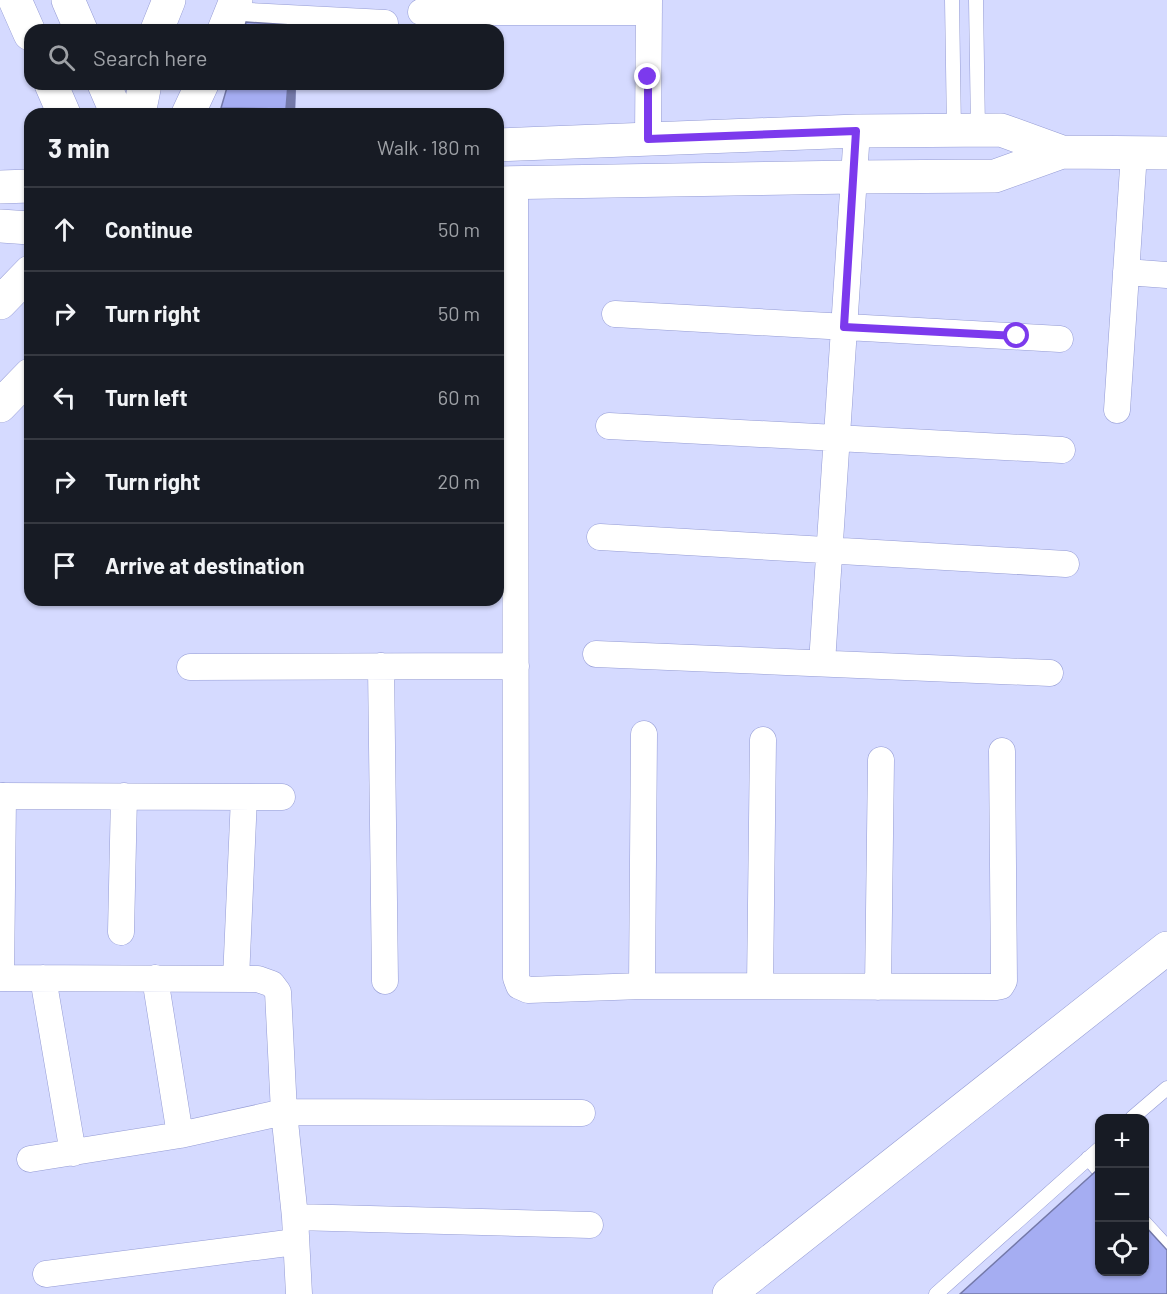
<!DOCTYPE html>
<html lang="en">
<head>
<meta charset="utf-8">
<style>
	body { margin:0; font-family:Barlow,sans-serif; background:#242831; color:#f1f3f6 }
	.controls { position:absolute; right:18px; bottom:18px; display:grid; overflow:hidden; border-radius:12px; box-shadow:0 2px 4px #0004 }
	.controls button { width:54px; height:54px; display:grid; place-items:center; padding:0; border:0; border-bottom:2px solid #363941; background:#171b24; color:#f1f3f6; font:30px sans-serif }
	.stop { position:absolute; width:18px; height:18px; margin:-14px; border:4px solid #7c3aed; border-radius:50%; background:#fff }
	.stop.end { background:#7c3aed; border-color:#fff; box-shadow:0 2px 6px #0008 }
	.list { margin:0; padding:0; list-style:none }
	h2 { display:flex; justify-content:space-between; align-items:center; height:78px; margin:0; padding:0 24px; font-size:26px }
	h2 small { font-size:20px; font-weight:400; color:#9ea1a6 }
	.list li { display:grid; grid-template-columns:39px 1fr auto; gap:18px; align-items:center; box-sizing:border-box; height:84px; padding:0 24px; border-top:2px solid #363941 }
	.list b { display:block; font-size:22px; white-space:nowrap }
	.list em { font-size:20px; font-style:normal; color:#9ea1a6 }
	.icon { flex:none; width:33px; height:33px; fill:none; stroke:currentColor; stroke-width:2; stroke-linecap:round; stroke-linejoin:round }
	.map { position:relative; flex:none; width:1167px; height:1294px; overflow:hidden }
	.search { position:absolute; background:#171b24; box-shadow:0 2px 4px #0004; left:24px; top:24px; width:480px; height:66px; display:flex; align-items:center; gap:15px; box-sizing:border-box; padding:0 21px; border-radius:18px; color:#9ea1a6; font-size:22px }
	.panel { position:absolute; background:#171b24; box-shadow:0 2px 4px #0004; left:24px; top:108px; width:480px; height:498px; border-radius:18px }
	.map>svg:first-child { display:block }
</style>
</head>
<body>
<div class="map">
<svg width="1167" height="1294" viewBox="0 0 1167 1294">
	<rect width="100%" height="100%" fill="#d5daff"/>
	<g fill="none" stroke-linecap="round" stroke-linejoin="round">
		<!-- service casing -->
		<g stroke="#949bd4" stroke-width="15">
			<path id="service" d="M952 0 954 131
				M976 0 978 130
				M1132 1118 1167 1088
				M1088 1158 1100 1172
				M1144 1222 1167 1247
				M936 1294 1100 1148"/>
		</g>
		<!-- minor casing -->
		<g stroke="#949bd4" stroke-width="27">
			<path id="minor" d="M421 12H649
				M230 15 385 23
				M648 139 649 0
				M515 183 516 978 519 986 528 990 642 986 996 987 1001 986 1004 981 1002 751
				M1126 272 1167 275
				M615 314 1060 339
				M1117 410 1134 153
				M609 426 1062 450
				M600 537 1066 564
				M596 654 1050 673
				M822 663 857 131
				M381 666 385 981
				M190 667 516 666
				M0 796 282 797
				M121 932 124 796
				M0 978 258 979 272 984 278 992 284 1112 295 1217 299 1294
				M1 978 3 796
				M43 978 73 1153
				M155 978 180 1135
				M236 979 244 797
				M642 986 644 734
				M760 986 763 740
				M878 987 881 760
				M30 1159 180 1135 284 1112 582 1113
				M295 1217 590 1225
				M46 1274 295 1242"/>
		</g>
		<!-- tertiary casing -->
		<g stroke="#949bd4" stroke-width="34">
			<path id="tertiary" d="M498 145 857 131 1001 130 1062 152 1167 153
				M498 183 853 177 995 176 1062 152
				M0 187 30 186
				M0 226 30 228
				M729 1294 1167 948"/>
		</g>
		<!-- secondary casing -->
		<g stroke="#949bd4" stroke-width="34">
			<path id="secondary" d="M157 30 169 0
				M224 30 236 0
				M139 114 145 84
				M188 114 202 84"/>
		</g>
		<!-- primary casing -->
		<g stroke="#949bd4" stroke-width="34">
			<path id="primary" d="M15 0 30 34
				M68 0 81 30
				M51 84 64 114
				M104 84 117 114
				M0 303 30 272
				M0 406 30 375"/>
		</g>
		<!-- service -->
		<use href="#service" stroke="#fff" stroke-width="14"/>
		<!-- minor -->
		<use href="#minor" stroke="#fff" stroke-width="26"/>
		<!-- tertiary -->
		<use href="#tertiary" stroke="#fff" stroke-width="33"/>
		<!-- secondary -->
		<use href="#secondary" stroke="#fff" stroke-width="33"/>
		<!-- primary -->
		<use href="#primary" stroke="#fff" stroke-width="33"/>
	</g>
	<!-- wall -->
	<path fill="#8e95d0" d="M228 84H296L295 114H223L221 108Z"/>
	<!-- shaded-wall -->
	<path fill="#7479a9" d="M288 84H296L295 114H288L286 109Z"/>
	<!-- building -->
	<path fill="#a5adf2" stroke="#7479a9" stroke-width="1.5" d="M246 22 291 25V30H244Z
		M228 84H288L286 109 221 108Z
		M1096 1171 1100 1175V1272H1144V1225L1167 1250V1294H960Z"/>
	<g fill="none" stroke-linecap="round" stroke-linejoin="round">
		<!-- route -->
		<path stroke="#7c3aed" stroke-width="8" d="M648 77V139L856 131 844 327 1017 336"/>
	</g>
</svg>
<div class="controls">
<button>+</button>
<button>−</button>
<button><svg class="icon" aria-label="locate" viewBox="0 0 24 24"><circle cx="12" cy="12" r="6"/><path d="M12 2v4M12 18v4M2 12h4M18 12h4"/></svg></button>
</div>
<div class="stop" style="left:1017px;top:336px"></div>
<div class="stop end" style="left:648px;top:77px"></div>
<div class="search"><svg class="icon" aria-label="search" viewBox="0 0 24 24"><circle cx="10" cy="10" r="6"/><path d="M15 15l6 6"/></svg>Search here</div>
<section class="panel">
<h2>3 min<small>Walk · 180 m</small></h2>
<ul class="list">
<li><svg class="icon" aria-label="ahead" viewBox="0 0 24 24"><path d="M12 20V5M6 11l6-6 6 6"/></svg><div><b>Continue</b></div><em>50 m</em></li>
<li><svg class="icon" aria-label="right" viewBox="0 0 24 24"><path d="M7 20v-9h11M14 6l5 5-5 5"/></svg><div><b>Turn right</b></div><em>50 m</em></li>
<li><svg class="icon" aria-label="left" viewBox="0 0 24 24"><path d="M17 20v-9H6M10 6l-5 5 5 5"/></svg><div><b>Turn left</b></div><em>60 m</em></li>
<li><svg class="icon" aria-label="right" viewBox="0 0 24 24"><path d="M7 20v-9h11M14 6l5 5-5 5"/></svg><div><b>Turn right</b></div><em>20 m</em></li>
<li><svg class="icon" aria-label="arrive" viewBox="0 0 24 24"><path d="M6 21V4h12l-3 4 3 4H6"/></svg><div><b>Arrive at destination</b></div></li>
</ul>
</section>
</div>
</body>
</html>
